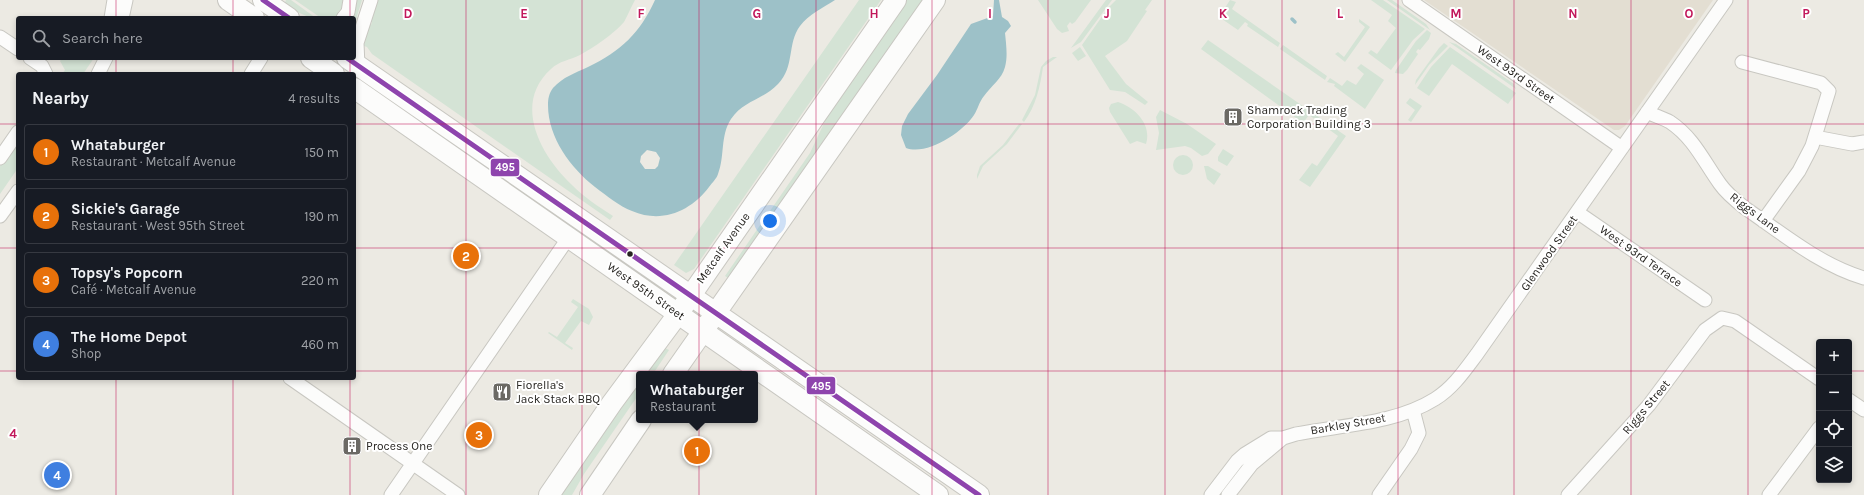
<!DOCTYPE html>
<html lang="en">
<head>
<meta charset="utf-8">
<style>
	body { margin:0; font-family:Karla,sans-serif; background:#20242c; color:#f1f3f6 }
	.controls { position:absolute; right:12px; bottom:12px; display:grid; overflow:hidden; border-radius:4px; box-shadow:0 2px 6px #0003 }
	.controls button { width:36px; height:36px; display:grid; place-items:center; padding:0; border:0; border-bottom:1px solid #363941; background:#171b24; color:#f1f3f6; font:20px sans-serif }
	.you { position:absolute; left:770px; top:221px; width:14px; height:14px; margin:-10px; border:3px solid #fff; border-radius:50%; background:#1a73e8; box-shadow:0 0 0 6px #1a73e833 }
	.badge { display:grid; place-items:center; width:26px; height:26px; border-radius:50%; background:#0f766e; color:#fff; font-size:13px; font-weight:700 }
	.pin { position:absolute; translate:-50% -50%; border:2px solid #fff; box-shadow:0 1px 4px #0006 }
	.popup { position:absolute; left:636px; top:371px; width:122px; height:52px; box-sizing:border-box; display:grid; place-content:center; border-radius:4px; background:#171b24; filter:drop-shadow(0 1px 3px #0005); font-size:13px; white-space:nowrap; color:#9ea1a6 }
	.popup b { font-size:15px; color:#f1f3f6 }
	.popup::after { content:''; position:absolute; left:50%; top:100%; margin-left:-8px; border:8px solid transparent; border-top-color:#171b24 }
	.list { margin:0; padding:0; list-style:none }
	h2 { display:flex; justify-content:space-between; align-items:center; height:52px; margin:0; padding:0 16px; font-size:17px }
	h2 small { font-size:13px; font-weight:400; color:#9ea1a6 }
	.list li { display:grid; grid-template-columns:26px 1fr auto; gap:12px; align-items:center; box-sizing:border-box; height:56px; margin:0 8px 8px; padding:0 8px; border:1px solid #363941; border-radius:4px }
	.list b { display:block; font-size:15px; white-space:nowrap }
	.list p { margin:0; font-size:13px; white-space:nowrap; color:#9ea1a6 }
	.list em { font-size:13px; font-style:normal; color:#9ea1a6 }
	.icon { flex:none; width:22px; height:22px; fill:none; stroke:currentColor; stroke-width:2; stroke-linecap:round; stroke-linejoin:round }
	.map { position:relative; flex:none; width:1864px; height:495px; overflow:hidden }
	.search { position:absolute; background:#171b24; box-shadow:0 2px 6px #0003; left:16px; top:16px; width:340px; height:44px; display:flex; align-items:center; gap:10px; box-sizing:border-box; padding:0 14px; border-radius:4px; color:#9ea1a6; font-size:15px }
	.panel { position:absolute; background:#171b24; box-shadow:0 2px 6px #0003; left:16px; top:72px; width:340px; height:308px; border-radius:4px }
	.map>svg:first-child { display:block }
</style>
</head>
<body>
<div class="map">
<svg width="1864" height="495" viewBox="0 0 1864 495">
	<rect width="100%" height="100%" fill="#eceae3"/>
	<!-- built -->
	<path fill="#e3ded2" d="M1424 0H1713L1625 126 1619 130H1614Z"/>
	<!-- green -->
	<path fill="#d4e3d5" d="M286 0H291L316 18H311L286 7 284 5Z
		M295 0H345L343 7 338 12 339 14 335 18H321Z
		M354 0H362L354 26V18H348Z
		M374 0H635C631 7 628 15 624 22 615 33 593 48 580 55 570 60 559 61 551 69 512 104 541 156 572 185 584 197 599 207 613 216L610 220 372 54 367 47 361 45 369 24 371 25 372 22 370 21Z
		M859 0H881L694 269 686 273 674 265Z
		M905 0H926L735 271 728 278 725 276 810 153 832 106Z
		M1038 0H1091L1075 22 1072 24 1070 22 1067 26 1069 31 1062 33 1057 29Z
		M1106 0H1112L1081 42 1071 48Z
		M1116 0H1152L1145 10 1147 11 1127 41 1105 56 1126 84 1148 102 1145 105 1125 92 1110 90 1082 45 1108 8Z
		M1230 0 1236 2 1232 9 1280 43 1278 47 1247 26 1248 24 1245 22 1238 30 1219 17Z
		M1371 0H1383L1425 29 1413 40 1391 70 1368 53 1371 50 1377 54 1396 28 1388 21 1392 15Z
		M1387 0H1392L1426 24 1430 30Z
		M1359 19 1370 27 1345 62 1335 54 1338 52 1344 57 1365 27 1359 22Z
		M1427 30 1431 33 1429 39 1420 50 1418 49 1416 52 1418 54 1407 70 1403 74 1395 73 1396 70 1416 41Z
		M1208 40 1346 136 1310 187 1299 180 1312 163 1317 166 1338 136 1309 115 1303 123 1201 49Z
		M1449 42 1456 44 1514 84 1516 89Z
		M1444 43 1448 46 1429 65 1415 85 1416 80 1439 48Z
		M1283 45 1327 76 1325 80 1280 49Z
		M1080 47 1086 56 1078 61 1072 53Z
		M1450 47 1516 93 1508 104 1452 64 1429 96 1417 88 1431 67Z
		M1053 57H1057L1043 67C1040 87 1036 106 1024 122L1022 120 1035 95 1041 67 1046 61Z
		M62 58H94L83 74H62L65 70 60 61Z
		M1361 64 1384 80 1365 109 1334 86 1335 84 1327 82 1330 78 1342 86 1347 80 1356 85 1364 74 1357 68Z
		M1410 98 1422 106 1411 122 1408 120 1415 110 1406 103Z
		M1118 102C1136 108 1152 125 1146 144L1137 141 1130 144 1110 112 1109 108 1111 104Z
		M1160 110 1187 124 1216 144 1208 154 1202 156 1191 148 1185 146 1156 150 1159 133 1156 117Z
		M1019 124H1022L1007 144 983 166 977 179V175L980 166 1003 145Z
		M18 140V168L0 194V166Z
		M1223 149 1234 156 1227 166 1218 161V157Z
		M1173 165a10 10 0 1 1 20 0a10 10 0 1 1-20 0Z
		M1204 166H1208L1221 174 1214 185 1207 179Z
		M573 299 589 309 593 317 589 325 581 321 565 343 573 348 572 350 548 333 549 332 557 337 578 307 571 302Z
		M665 348 669 350 653 374H644Z
		M639 381V394L584 474 572 495H560Z"/>
	<!-- water -->
	<path fill="#9dc1c8" fill-rule="evenodd" d="M655 0H835C824 7 808 15 800 26 787 43 795 67 778 84 764 99 743 101 731 119 720 136 725 156 718 174 717 178 712 183 709 187 691 211 662 224 632 211 619 206 607 196 595 187 571 168 548 138 548 105 548 99 549 93 553 88 563 77 575 73 588 67 621 51 640 33 655 0ZM647 150 656 152 660 158 658 166 655 169H645L640 162 641 156Z
		M994 0H999L1002 17 1008 21 1011 26 1005 33C1006 43 1008 57 1005 67 1002 79 991 86 984 96 979 102 978 109 974 115 963 132 927 156 906 148L901 135 902 126 908 114 937 75 971 24 993 16Z"/>
	<g fill="none" stroke-linecap="round" stroke-linejoin="round">
		<!-- stream -->
		<path stroke="#9dc1c8" stroke-width="3.5" d="M1292 19 1295 22"/>
		<!-- street casing -->
		<g stroke="#c8c7c1" stroke-width="15">
			<path id="street" d="M1409 0 1622 148
				M111 18 114 0
				M122 18 126 0
				M343 18 348 12 350 0
				M0 37 18 49
				M30 58 42 66 46 74
				M1742 62 1821 83 1829 91 1812 146 1799 171 1763 221
				M358 66 357 43 371 0
				M98 74 106 58
				M251 74 261 58
				M1647 112C1655 116 1663 118 1670 122 1694 138 1704 162 1720 184 1727 194 1736 201 1745 208 1783 234 1820 265 1864 278
				M1815 137 1852 144 1864 142
				M0 158 18 132
				M1577 212 1705 300
				M0 216 18 191
				M290 378 458 495
				M1849 400 1864 410
				M391 495 569 237
				M1211 495 1237 461 1245 454 1271 438H1283L1296 434C1342 425 1395 424 1435 399 1453 388 1465 370 1477 354L1726 0
				M1228 495 1252 464 1283 438
				M1379 495 1411 449 1419 433 1413 410
				M1568 495 1649 405 1705 330 1722 318 1735 321 1819 379
				M1769 495 1819 428"/>
		</g>
		<!-- primary casing -->
		<g stroke="#c8c7c1" stroke-width="22">
			<path id="primary" d="M228 0 254 18
				M263 0 289 18
				M311 58 334 74
				M347 58 979 495
				M354 88 938 495
				M673 374 935 0
				M549 495 612 403 678 314 896 0
				M590 495 641 420"/>
		</g>
		<!-- street -->
		<use href="#street" stroke="#fcfcfb" stroke-width="13"/>
		<!-- primary -->
		<use href="#primary" stroke="#fcfcfb" stroke-width="20"/>
		<!-- bus-1 casing -->
		<g stroke="#fff" stroke-width="8">
			<path id="bus-1" d="M263 0 289 18
				M347 58 979 495"/>
		</g>
		<!-- bus-1 -->
		<use href="#bus-1" stroke="#8e44ad" stroke-width="5"/>
	</g>
	<!-- grid -->
	<path fill="none" stroke="#c2185b" stroke-width="1" stroke-opacity="0.55" d="M116 0V18M233 0V18M350 0V18M466 0V495M582 0V495M699 0V495M816 0V495M932 0V495M1048 0V495M1165 0V495M1282 0V495M1398 0V495M1514 0V495M1631 0V495M1748 0V495M116 58V74M233 58V74M350 58V74M0 124H18M354 124H1864M0 248H18M354 248H1864M0 371H18M354 371H1819M1849 371H1864M116 378V495M233 378V495M350 378V495"/>
	<!-- icons -->
	<defs>
		<g id="building-square" transform="scale(1)"><rect x="-9" y="-9" width="18" height="18" rx="4" fill="#6b6964" stroke="#fff"/><path d="M-4-6H4V6H1V3H-1V6H-4ZM-2.5-4.3h1.7v1.8h-1.7ZM.8-4.3h1.7v1.8H.8ZM-2.5-1h1.7V.8h-1.7ZM.8-1h1.7V.8H.8Z" fill="#fff"/></g>
		<g id="restaurant-square" transform="scale(1)"><rect x="-9" y="-9" width="18" height="18" rx="4" fill="#6b6964" stroke="#fff"/><path d="M-5-6h1v4h1v-4h1v4h1v-4h1v5L-1.5 .5V6h-2V.5L-5-1ZM5-6V6H3V1.5H1.5Q1.5-4 5-6Z" fill="#fff"/></g>
	</defs>
	<g fill-rule="evenodd">
		<use href="#building-square" x="1233" y="117"/>
		<use href="#restaurant-square" x="502" y="392"/>
		<use href="#building-square" x="352" y="446"/>
	</g>
	<!-- markers -->
	<circle fill="#262420" stroke="#fff" stroke-width="1.5" cx="630" cy="254" r="3.5"/>
	<g text-anchor="middle" dominant-baseline="central" stroke-width="4" stroke-linejoin="round" paint-order="stroke">
		<!-- street labels -->
		<g font-size="12" fill="#262420" stroke="#fff">
			<text transform="translate(1516 74) rotate(35)">West 93rd Street</text>
			<text transform="translate(1755 213) rotate(37)">Riggs Lane</text>
			<text transform="translate(723 248) rotate(-55)">Metcalf Avenue</text>
			<text transform="translate(1549 253) rotate(-55)">Glenwood Street</text>
			<text transform="translate(1641 256) rotate(35)">West 93rd Terrace</text>
			<text transform="translate(646 291) rotate(35)">West 95th Street</text>
			<text transform="translate(1646 407) rotate(-50)">Riggs Street</text>
			<text transform="translate(1348 424) rotate(-10)">Barkley Street</text>
		</g>
		<!-- poi labels -->
		<g font-size="12" fill="#262420" stroke="#fff" text-anchor="start">
			<text x="1247" y="110">Shamrock Trading<tspan x="1247" dy="14">Corporation Building 3</tspan></text>
			<text x="516" y="385">Fiorella's<tspan x="516" dy="14">Jack Stack BBQ</tspan></text>
			<text x="366" y="446">Process One</text>
		</g>
	</g>
	<g font-size="13" text-anchor="middle" font-weight="bold" fill="#c2185b" stroke="#fff" stroke-width="4" stroke-linejoin="round" paint-order="stroke">
		<text x="408" y="18">D</text>
		<text x="524" y="18">E</text>
		<text x="641" y="18">F</text>
		<text x="757" y="18">G</text>
		<text x="874" y="18">H</text>
		<text x="990" y="18">I</text>
		<text x="1107" y="18">J</text>
		<text x="1223" y="18">K</text>
		<text x="1340" y="18">L</text>
		<text x="1456" y="18">M</text>
		<text x="1573" y="18">N</text>
		<text x="1689" y="18">O</text>
		<text x="1806" y="18">P</text>
		<text x="13" y="438">4</text>
	</g>
	<g stroke="#fff" stroke-width="1.5">
		<rect x="490" y="158" width="30" height="19" rx="4" fill="#8e44ad"/>
		<rect x="806" y="376" width="30" height="19" rx="4" fill="#8e44ad"/>
	</g>
	<g font-size="11" text-anchor="middle" font-weight="bold" fill="#fff">
		<text x="505" y="171">495</text>
		<text x="821" y="390">495</text>
	</g>
</svg>
<div class="controls">
<button>+</button>
<button>−</button>
<button><svg class="icon" aria-label="locate" viewBox="0 0 24 24"><circle cx="12" cy="12" r="6"/><path d="M12 2v4M12 18v4M2 12h4M18 12h4"/></svg></button>
<button><svg class="icon" aria-label="layers" viewBox="0 0 24 24"><path d="M12 4l9 5-9 5-9-5zM3 14l9 5 9-5"/></svg></button>
</div>
<div class="you"></div>
<div class="pin badge" style="left:697px;top:451px;background:#e8710a">1</div>
<div class="popup"><b>Whataburger</b>Restaurant</div>
<div class="pin badge" style="left:466px;top:256px;background:#e8710a">2</div>
<div class="pin badge" style="left:479px;top:435px;background:#e8710a">3</div>
<div class="pin badge" style="left:57px;top:475px;background:#3f7fe0">4</div>
<div class="search"><svg class="icon" aria-label="search" viewBox="0 0 24 24"><circle cx="10" cy="10" r="6"/><path d="M15 15l6 6"/></svg>Search here</div>
<section class="panel">
<h2>Nearby<small>4 results</small></h2>
<ul class="list">
<li><span class="badge" style="background:#e8710a">1</span><div><b>Whataburger</b><p>Restaurant · Metcalf Avenue</p></div><em>150 m</em></li>
<li><span class="badge" style="background:#e8710a">2</span><div><b>Sickie's Garage</b><p>Restaurant · West 95th Street</p></div><em>190 m</em></li>
<li><span class="badge" style="background:#e8710a">3</span><div><b>Topsy's Popcorn</b><p>Café · Metcalf Avenue</p></div><em>220 m</em></li>
<li><span class="badge" style="background:#3f7fe0">4</span><div><b>The Home Depot</b><p>Shop</p></div><em>460 m</em></li>
</ul>
</section>
</div>
</body>
</html>
